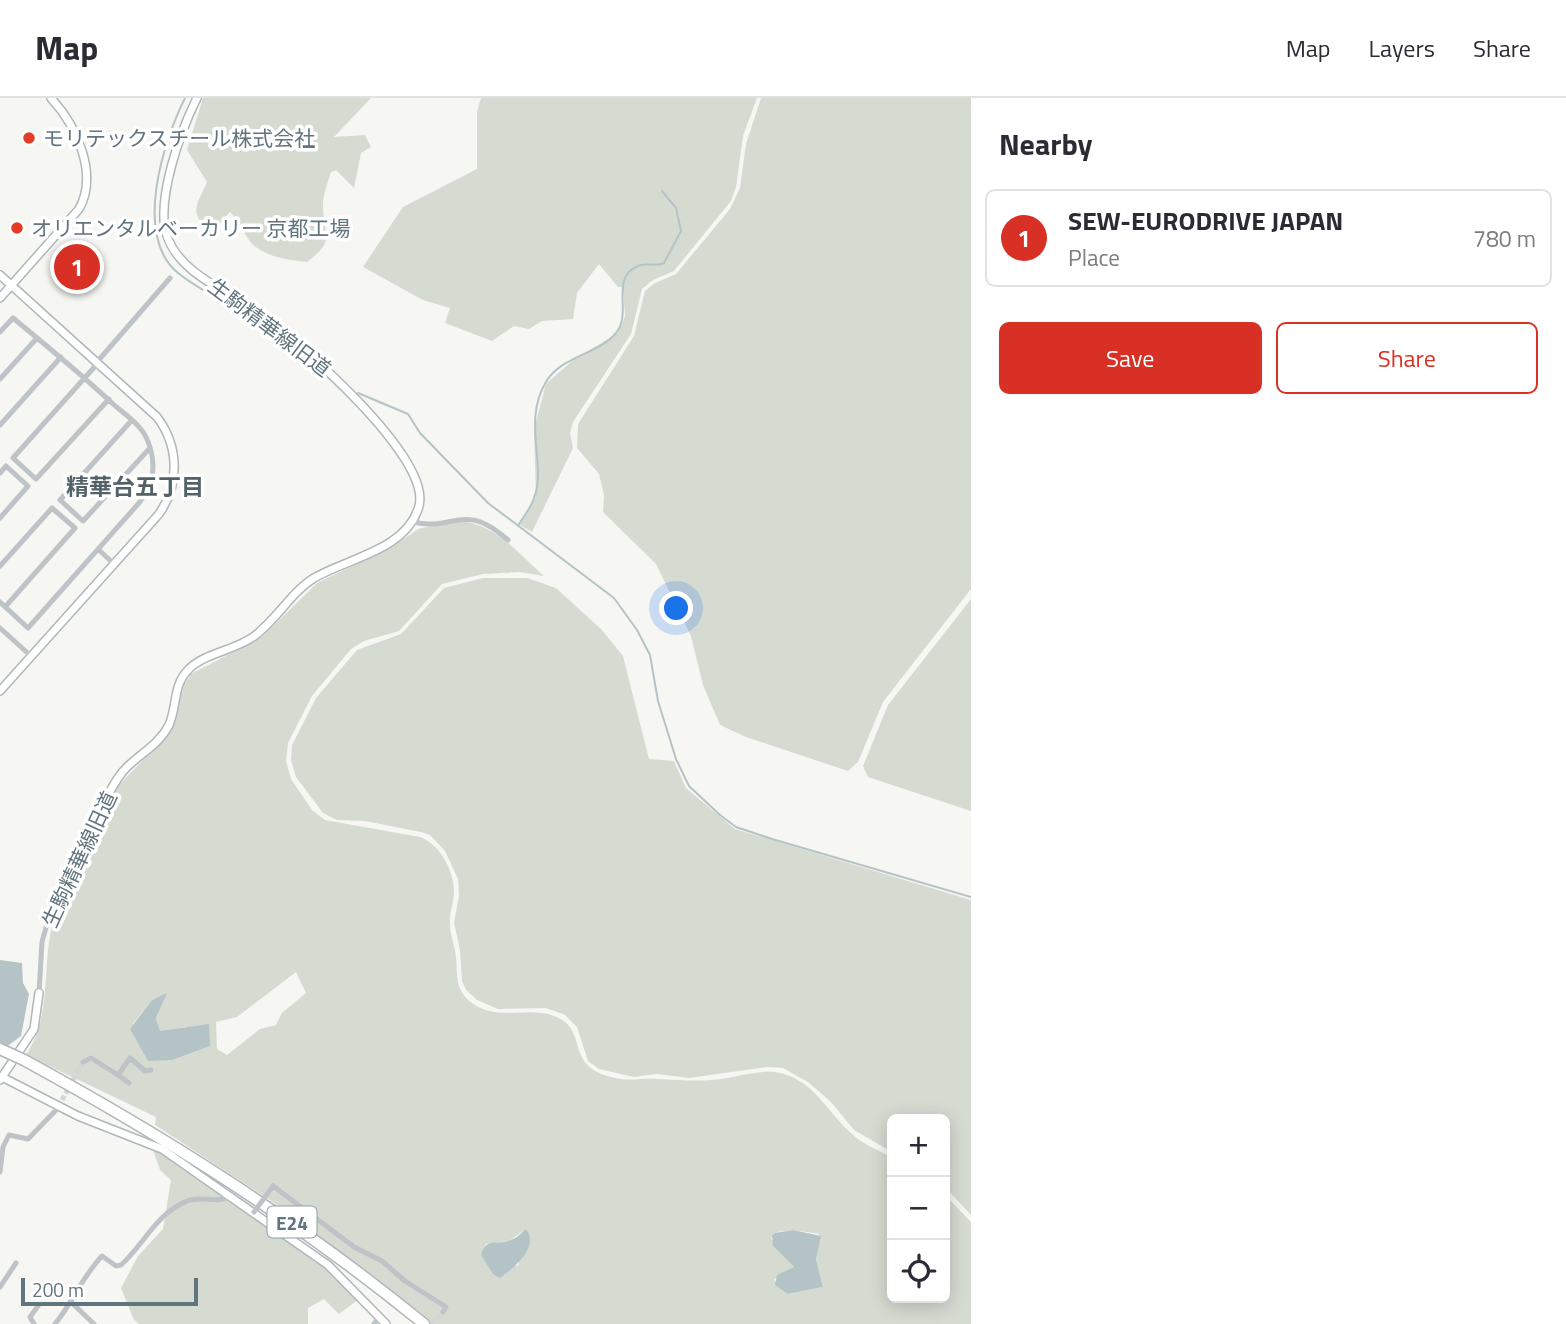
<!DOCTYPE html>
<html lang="en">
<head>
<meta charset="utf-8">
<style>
	body { margin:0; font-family:"Titillium Web","Noto Sans JP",sans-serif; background:#f2f2f3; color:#2b2b33 }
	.controls { position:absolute; right:21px; bottom:21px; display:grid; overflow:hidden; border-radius:10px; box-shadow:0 4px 18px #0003 }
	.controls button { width:63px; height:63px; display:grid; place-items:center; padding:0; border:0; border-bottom:2px solid #e1e1e2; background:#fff; color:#2b2b33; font:35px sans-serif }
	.scale { position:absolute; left:21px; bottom:18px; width:177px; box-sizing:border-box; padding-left:7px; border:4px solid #61757e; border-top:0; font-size:19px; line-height:24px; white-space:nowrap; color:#61757e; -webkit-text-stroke:5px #fff; paint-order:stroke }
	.you { position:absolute; left:677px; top:511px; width:24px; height:24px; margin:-18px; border:5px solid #fff; border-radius:50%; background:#1a73e8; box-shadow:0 0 0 10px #1a73e833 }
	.badge { display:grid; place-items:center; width:46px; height:46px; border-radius:50%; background:#d93025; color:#fff; font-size:23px; font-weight:700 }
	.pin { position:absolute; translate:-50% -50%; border:4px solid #fff; box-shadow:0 2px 7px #0006 }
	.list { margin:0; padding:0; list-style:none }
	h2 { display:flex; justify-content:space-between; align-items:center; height:91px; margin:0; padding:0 28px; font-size:30px }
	h2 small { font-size:23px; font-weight:400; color:#7c7c81 }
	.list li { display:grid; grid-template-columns:46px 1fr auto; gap:21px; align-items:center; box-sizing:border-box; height:98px; margin:0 14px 14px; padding:0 14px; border:2px solid #e1e1e2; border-radius:10px }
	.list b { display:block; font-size:26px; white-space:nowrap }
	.list p { margin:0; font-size:23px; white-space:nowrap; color:#7c7c81 }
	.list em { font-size:23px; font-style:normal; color:#7c7c81 }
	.actions { display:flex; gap:14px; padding:21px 28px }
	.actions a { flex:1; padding:16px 0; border:2px solid #d93025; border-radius:10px; text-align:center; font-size:24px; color:#d93025 }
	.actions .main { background:#d93025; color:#fff }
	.icon { flex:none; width:38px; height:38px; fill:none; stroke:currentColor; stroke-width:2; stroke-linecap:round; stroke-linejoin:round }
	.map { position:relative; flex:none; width:971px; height:1226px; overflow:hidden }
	header { display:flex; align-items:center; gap:42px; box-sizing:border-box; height:98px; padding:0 35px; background:#fff; border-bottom:2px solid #e1e1e2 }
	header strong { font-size:33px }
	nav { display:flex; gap:38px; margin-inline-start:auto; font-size:24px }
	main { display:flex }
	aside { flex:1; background:#fff }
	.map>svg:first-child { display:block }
</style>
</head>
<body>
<header>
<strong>Map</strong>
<nav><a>Map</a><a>Layers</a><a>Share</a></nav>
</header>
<main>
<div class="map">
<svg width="971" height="1226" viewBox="0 0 971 1226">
	<rect width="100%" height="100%" fill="#f6f6f3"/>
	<!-- green -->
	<path fill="#d6dbd2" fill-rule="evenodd" d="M203 0H371L334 39 365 37 371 49 361 55 354 90 336 72 331 74C328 84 323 97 323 107 323 138 337 142 307 164 289 162 261 159 249 142 242 132 239 123 230 114L211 136C189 113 195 111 207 84L187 52Z
		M481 0H757L743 38 736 89 731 103 674 173 653 182 642 191 631 236 573 324 570 335 573 350 532 434 520 427 536 399 534 331 546 286 572 263 618 235 625 218 623 189H618L599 166 577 195 573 221 542 223 529 231 514 228 492 243 445 225 450 210 423 202 363 169 403 109 477 71V14Z
		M761 0H971V491L883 604 858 664 848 673 746 639 720 627 703 587 691 538 656 466 603 414 604 397 599 376 577 350 578 326 634 238 645 193 655 185 676 176 730 111 740 90 746 46Z
		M454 423C493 423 516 453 544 478L519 474 483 476 442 486 399 533 364 543 351 551 312 598 288 645 286 663 291 681 312 712 325 722 420 739C441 747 454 773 454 794 454 805 449 815 450 826 450 835 453 843 455 852 459 873 452 890 472 905 498 924 527 908 554 918 590 931 563 967 611 979 628 984 641 980 658 981 680 982 699 984 721 981 741 978 765 970 784 976 815 985 829 1016 851 1035 862 1046 879 1052 892 1060V1200H945V1097L971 1124V1226H434L282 1110 155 1027 156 1019 26 957C53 917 41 868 53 824L119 687 171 633 184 587 191 576 262 539 317 485 392 449 418 431ZM296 874 306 895 282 915 276 927 260 931 227 957 217 951 216 924 237 919ZM166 896 156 920 160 933 170 934 187 928 148 963 133 926 152 902ZM526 1131 518 1168 481 1157 486 1146 509 1143ZM793 1132 819 1136 816 1161 823 1189 789 1196 774 1182 794 1169 777 1152 771 1140 777 1134Z
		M483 480H527L556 490 601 531 623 558 649 661 674 663 686 690 735 731 971 802V1117L945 1089V1021H892V1054L854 1032 831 1004 808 984 783 970 768 969 689 980 657 976 634 979 599 971 588 963 577 929 565 917 546 910 498 911 477 902 466 892 462 883 460 852 454 825 459 797 458 781 445 753 430 737 421 734 365 723 337 722 323 715 296 679 291 662 292 647 316 600 357 552 401 536 444 490Z
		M971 501V713L868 679 863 668 888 607Z
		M152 1049 178 1063 251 1119 298 1147 327 1169 359 1201 339 1216 324 1201 308 1210V1226H139L134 1222 121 1190 138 1158 163 1131 171 1082 160 1072Z"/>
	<!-- water -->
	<path fill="#b4c4c6" d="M0 862 22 865 23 885 29 896 21 938 0 954Z
		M167 895 156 920 160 933 209 926 210 948 172 962 148 963 130 931 152 902Z
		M526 1131C540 1149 514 1170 500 1180L493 1176 481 1157C487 1138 496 1148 511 1142 517 1140 521 1135 526 1131Z
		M793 1132 821 1138 816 1161 823 1189 788 1196 775 1187 777 1177 794 1169 773 1148 772 1138 775 1135Z"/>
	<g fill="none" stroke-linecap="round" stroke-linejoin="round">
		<!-- stream -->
		<path stroke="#b4c4c6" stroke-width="2" d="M185 0C163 44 133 138 178 175 200 193 228 204 250 221 273 238 294 257 316 275
			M358 295 408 316 420 335 488 405 614 500 637 532 650 557 658 603 676 661 689 688 720 717 736 729 772 741 971 799
			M518 428C523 419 531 410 534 400 547 368 522 323 546 284 561 258 599 256 616 235 633 215 609 180 638 168 646 164 656 169 664 165L681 133 676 110 662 93"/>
		<!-- street-tunnel -->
		<path stroke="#d1d6d6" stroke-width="5" stroke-dasharray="5 2.5" stroke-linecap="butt" d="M62 1002 83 964
			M431 1226 443 1214"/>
		<!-- secondary casing -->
		<g stroke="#afb7ba" stroke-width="10">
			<path id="secondary" d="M0 177 157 319C179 348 180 386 159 416L0 593
				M0 200 79 111C99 76 76 27 51 0
				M100 712C109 697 115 680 128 668 143 654 160 645 169 627 177 609 173 587 188 572 204 555 233 553 253 539 276 523 290 495 314 480 348 460 407 452 419 408 432 359 297 242 258 215 227 192 180 176 167 138 155 103 181 32 197 0
				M2 979 78 1018 162 1051 328 1167 386 1226
				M0 982 34 931 39 895"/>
		</g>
		<!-- highway casing -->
		<g stroke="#b0b6b9" stroke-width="13">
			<path id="highway" d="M24 962C169 1041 295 1121 424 1226"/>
		</g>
		<!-- street -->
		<path stroke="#bdc3c6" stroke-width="5" d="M0 234 13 220C47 248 80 275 112 305 123 315 139 325 146 339 157 362 155 386 139 405L28 530 0 504
			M97 264 170 180
			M98 265 13 360 36 381 109 301
			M0 281 37 240
			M132 322 60 402 83 423 150 350
			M0 327 61 259
			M0 375 6 368 28 388 0 420
			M413 424C455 434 462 402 508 442
			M99 452 114 466
			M0 468 52 410 75 430 5 509
			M0 530 31 558
			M39 895 42 844 48 822 100 712
			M83 964 91 960 118 977 130 960 145 973 151 972
			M118 977 129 985
			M0 1074 3 1049 9 1037 28 1041 60 1008
			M273 1088 354 1149 382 1163 405 1183 446 1209 443 1214
			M0 1189 16 1165
			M71 1204 94 1226
			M34 1226 30 1219 38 1208
			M55 1226C73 1204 82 1179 102 1158L116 1168 121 1167C145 1145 156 1116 187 1103 202 1097 215 1106 229 1099
			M374 1226 379 1219"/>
		<!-- secondary -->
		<use href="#secondary" stroke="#fff" stroke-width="7"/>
		<!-- highway -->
		<use href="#highway" stroke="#fff" stroke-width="10"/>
		<!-- highway-bridge casing -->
		<g stroke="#b0b6b9" stroke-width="13" stroke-linecap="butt">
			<path id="highway-bridge" d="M0 951 24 962"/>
		</g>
		<!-- street-bridge -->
		<path stroke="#bdc3c6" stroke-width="5" d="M254 1114 273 1088"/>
		<!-- highway-bridge -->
		<use href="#highway-bridge" stroke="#fff" stroke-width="10"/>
	</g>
	<!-- markers -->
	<g fill="#e33b26" stroke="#fff" stroke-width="2.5">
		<circle cx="29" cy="40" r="7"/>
		<circle cx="17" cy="130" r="7"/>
	</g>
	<g text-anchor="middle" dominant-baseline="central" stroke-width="7" stroke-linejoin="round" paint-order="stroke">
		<!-- shield labels -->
		<rect fill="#fff" stroke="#909ea5" stroke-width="2" x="267.5" y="1108.5" width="49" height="31" rx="5"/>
		<g font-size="19" font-weight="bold" fill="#61757e">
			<text x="292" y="1124">E24</text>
		</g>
		<!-- poi labels -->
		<g font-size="21" fill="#61757e" stroke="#fff" text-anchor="start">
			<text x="43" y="40">モリテックスチール株式会社</text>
			<text x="31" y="130">オリエンタルベーカリー 京都工場</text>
		</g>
		<!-- street labels -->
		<g font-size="21" fill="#61757e" stroke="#fff">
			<text transform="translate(270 229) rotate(37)">生駒精華線旧道</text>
			<text transform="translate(79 761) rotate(-65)">生駒精華線旧道</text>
		</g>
		<!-- neighbourhood labels -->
		<g font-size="23" font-weight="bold" fill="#536269" stroke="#fff">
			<text x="135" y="388">精華台五丁目</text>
		</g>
	</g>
</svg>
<div class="controls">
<button>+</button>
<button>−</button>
<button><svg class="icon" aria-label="locate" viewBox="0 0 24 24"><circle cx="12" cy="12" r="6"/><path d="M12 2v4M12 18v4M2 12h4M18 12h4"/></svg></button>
</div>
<div class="scale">200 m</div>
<div class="you"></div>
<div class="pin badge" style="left:77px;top:169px">1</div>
</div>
<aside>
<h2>Nearby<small></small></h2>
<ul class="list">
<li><span class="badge">1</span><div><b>SEW-EURODRIVE JAPAN</b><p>Place</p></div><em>780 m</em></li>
</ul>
<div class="actions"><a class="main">Save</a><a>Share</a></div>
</aside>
</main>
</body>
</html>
